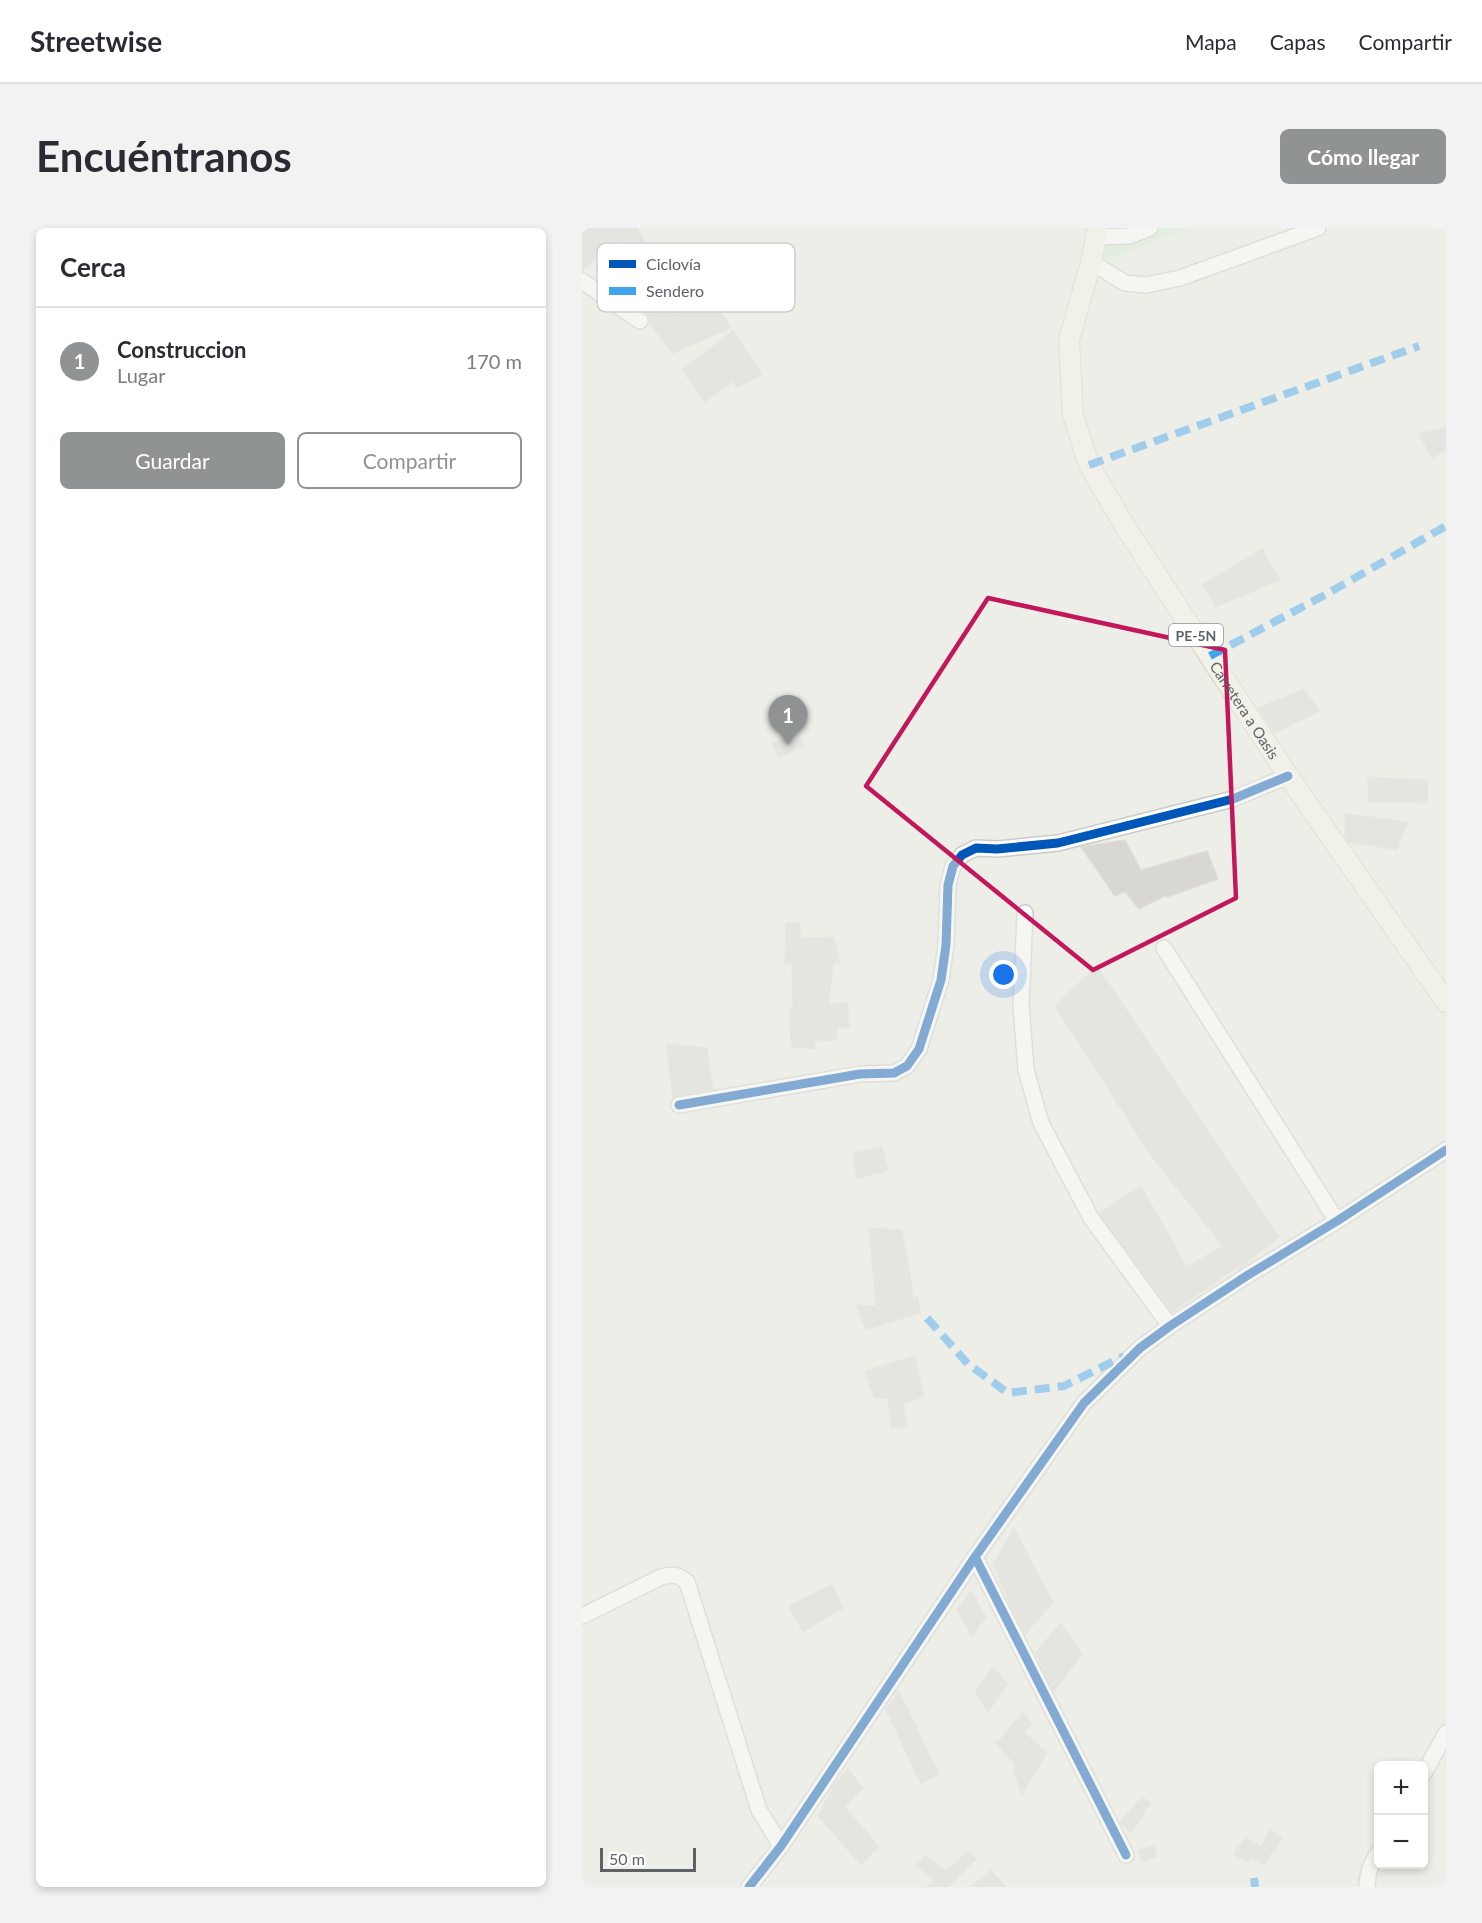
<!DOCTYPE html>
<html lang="es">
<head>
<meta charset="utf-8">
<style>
	body { margin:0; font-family:Lato,sans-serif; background:#f2f2f3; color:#2b2b33 }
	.controls { position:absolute; right:18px; bottom:18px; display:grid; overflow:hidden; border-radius:9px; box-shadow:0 3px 9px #0003 }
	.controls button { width:54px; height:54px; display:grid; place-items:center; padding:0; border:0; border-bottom:2px solid #e1e1e2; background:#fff; color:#2b2b33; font:30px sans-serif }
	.scale { position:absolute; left:18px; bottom:15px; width:96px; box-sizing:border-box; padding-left:6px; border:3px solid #5e6267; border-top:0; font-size:16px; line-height:21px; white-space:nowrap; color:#5e6267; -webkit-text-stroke:4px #fff; paint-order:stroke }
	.you { position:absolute; left:422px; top:747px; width:21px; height:21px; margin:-15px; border:4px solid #fff; border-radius:50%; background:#1a73e8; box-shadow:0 0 0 9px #1a73e833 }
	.badge { display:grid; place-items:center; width:39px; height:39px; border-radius:50%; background:#909394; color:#fff; font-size:20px; font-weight:700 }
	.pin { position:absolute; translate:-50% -50px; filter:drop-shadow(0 2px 3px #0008) }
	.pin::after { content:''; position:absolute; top:32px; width:21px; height:18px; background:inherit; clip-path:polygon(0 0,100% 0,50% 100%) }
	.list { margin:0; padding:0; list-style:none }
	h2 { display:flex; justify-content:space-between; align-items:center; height:78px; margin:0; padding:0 24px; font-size:26px }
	h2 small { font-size:20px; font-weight:400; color:#7c7c81 }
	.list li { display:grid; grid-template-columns:39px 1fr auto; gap:18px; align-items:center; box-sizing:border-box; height:108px; padding:0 24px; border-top:2px solid #e1e1e2 }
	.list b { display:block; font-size:22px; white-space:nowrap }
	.list p { margin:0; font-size:20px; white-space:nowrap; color:#7c7c81 }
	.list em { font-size:20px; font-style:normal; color:#7c7c81 }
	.actions { display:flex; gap:12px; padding:18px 24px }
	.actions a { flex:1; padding:14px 0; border:2px solid #909394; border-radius:9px; text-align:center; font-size:21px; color:#909394 }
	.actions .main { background:#909394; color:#fff }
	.map { position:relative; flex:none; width:864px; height:1659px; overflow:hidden; border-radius:9px }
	header { display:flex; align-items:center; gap:36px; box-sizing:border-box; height:84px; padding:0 30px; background:#fff; border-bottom:2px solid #e1e1e2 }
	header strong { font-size:28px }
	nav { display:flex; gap:33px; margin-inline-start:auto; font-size:21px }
	.intro { display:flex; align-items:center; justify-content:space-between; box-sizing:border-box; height:144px; padding:0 36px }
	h1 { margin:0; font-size:42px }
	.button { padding:15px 27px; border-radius:9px; background:#909394; color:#fff; font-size:21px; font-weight:700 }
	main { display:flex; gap:36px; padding:0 36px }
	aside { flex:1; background:#fff; border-radius:9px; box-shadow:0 3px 9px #0003 }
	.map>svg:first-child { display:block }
</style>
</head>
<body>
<header>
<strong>Streetwise</strong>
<nav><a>Mapa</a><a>Capas</a><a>Compartir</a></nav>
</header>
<div class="intro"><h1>Encuéntranos</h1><a class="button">Cómo llegar</a></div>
<main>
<aside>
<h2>Cerca<small></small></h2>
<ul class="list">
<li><span class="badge">1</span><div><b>Construccion</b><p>Lugar</p></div><em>170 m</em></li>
</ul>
<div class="actions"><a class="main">Guardar</a><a>Compartir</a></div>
</aside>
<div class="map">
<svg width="864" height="1659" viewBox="0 0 864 1659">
	<rect width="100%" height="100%" fill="#eeeee9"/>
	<!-- green -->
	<path fill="#d6ebd5" d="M519 0H606L518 35Z"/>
	<!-- building -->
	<path fill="#d8d7d4" stroke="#dedcd8" stroke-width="1.5" d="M0 0H55L82 47 61 60 81 77 86 73 96 86 124 67 119 52 138 47 145 65 133 76 149 100 91 125 67 95V89L64 85 42 70 58 42 35 12 0 43Z
		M151 103 180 146 155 160 151 153 123 174 100 142Z
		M864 199V222L850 230 837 206Z
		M680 321 698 352 633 379 621 356Z
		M722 461 738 483 693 505 676 480Z
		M216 504 222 518 196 530 190 515Z
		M786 549 846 552 845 575 787 574Z
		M763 586 789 589 826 594 815 622 767 614 763 609Z
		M543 612 559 642 625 623 636 651 585 669 584 667 557 681 543 663 533 668 499 619Z
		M217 694 219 710 252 709 258 735H251L247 776 265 774 268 800H256L254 812 232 813 234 821 209 819 208 780H211L210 735H203L204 695Z
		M515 738 697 1009 658 1040 657 1038 590 1084 517 985 559 958 605 1039 641 1018 570 929 473 778Z
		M84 816 125 820 131 861 91 870Z
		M300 919 306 942 275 951 271 925Z
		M287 1000 320 1002 332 1070 336 1069 338 1085 284 1102 275 1077 294 1078Z
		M333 1128 342 1168 321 1176 326 1198 309 1200 306 1170H292L283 1143Z
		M432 1300 471 1375 443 1406 429 1378 411 1336Z
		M250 1356 261 1380 221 1404 207 1378Z
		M389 1363 404 1389 390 1409 375 1382Z
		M479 1395 500 1426 472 1464 453 1425Z
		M411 1439 426 1456 406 1484 393 1464Z
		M317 1463 357 1546 339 1556 304 1481Z
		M441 1484 450 1495 443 1505 465 1525 440 1566 431 1542 434 1537 413 1515 418 1512Z
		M266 1541 281 1560 263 1579 297 1619 279 1637 236 1588 253 1555Z
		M560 1569 569 1575 561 1585 563 1586 549 1604 538 1594Z
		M688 1602 701 1609 693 1623 691 1622 682 1637 669 1629 665 1634 652 1626 663 1609 679 1619Z
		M572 1618 575 1629 560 1634 556 1622Z
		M386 1623 394 1631 366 1659H345L352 1653 334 1637 344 1627 363 1643 367 1640 368 1641Z
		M409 1642 424 1659H389Z"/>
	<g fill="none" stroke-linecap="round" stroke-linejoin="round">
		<!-- minor casing -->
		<g stroke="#cbcbcb" stroke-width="18">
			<path id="minor" d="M514 9 547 8 568 0
				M509 34 543 55 564 57 598 50 736 0
				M0 53 58 93
				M443 685 439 777 444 842 459 895 509 990 588 1098
				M582 720 755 993
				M97 877 278 846 312 845 325 838 337 821 359 752 364 717 366 657 371 638 380 627 394 620 415 621 476 615 651 571 706 548
				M393 1329 544 1627
				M0 1388 79 1349C90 1346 96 1346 105 1354L177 1582 199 1618
				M842 1545 864 1505
				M167 1659 199 1618 393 1329 502 1175 558 1120 588 1098 666 1047 755 993 864 922
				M785 1659C785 1646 789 1635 796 1625"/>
		</g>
		<!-- major casing -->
		<g stroke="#d7d0b6" stroke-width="22">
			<g id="major">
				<path id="s1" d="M516 0 509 34 487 112 491 187 507 237 544 300 706 548 864 774"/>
			</g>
		</g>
		<!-- minor -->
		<use href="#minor" stroke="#fcfcfc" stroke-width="15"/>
		<!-- major -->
		<use href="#major" stroke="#f3f2e9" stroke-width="20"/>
		<!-- quiet -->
		<path stroke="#41a5ee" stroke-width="8" stroke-dasharray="15 8" stroke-linecap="butt" d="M507 237 837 118
			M628 428 741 368 864 298
			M345 1090 386 1136 426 1165 482 1158 542 1128
			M672 1650 673 1659"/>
		<!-- cycleway casing -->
		<g stroke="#fff" stroke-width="13">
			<path id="cycleway" d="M97 877 278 846 312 845 325 838 337 821 359 752 364 717 366 657 371 638 380 627 394 620 415 621 476 615 651 571 706 548
				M393 1329 544 1627
				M167 1659 199 1618 393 1329 502 1175 558 1120 588 1098 666 1047 755 993 864 922"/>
		</g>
		<!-- cycleway -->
		<use href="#cycleway" stroke="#0057b8" stroke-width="9"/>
	</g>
	<!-- marked area -->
	<path d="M0 0H864V1659H0ZM406 370 643 422 654 670 511 742 284 558Z" fill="#eeeee9" fill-opacity=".55" fill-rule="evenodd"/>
	<path fill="none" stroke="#c2185b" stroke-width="4.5" stroke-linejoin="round" d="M406 370 643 422 654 670 511 742 284 558Z"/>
	<g text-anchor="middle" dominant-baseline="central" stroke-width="4.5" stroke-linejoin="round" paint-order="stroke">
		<!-- shield labels -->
		<rect fill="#fff" stroke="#8e9195" stroke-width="1.5" x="587" y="396" width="54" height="22" rx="4.5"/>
		<g font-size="14" font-weight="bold" fill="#5e6267">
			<text x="614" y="407">PE-5N</text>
		</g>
		<!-- street labels -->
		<g font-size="15" fill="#5e6267" stroke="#fff">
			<text stroke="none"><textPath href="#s1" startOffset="534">Carretera a Oasis</textPath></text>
		</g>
	</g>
	<!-- legend -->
	<rect x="15" y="15" width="198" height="69" rx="9" fill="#fff" stroke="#cfd0d1" stroke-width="1.5"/>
	<rect x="27" y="32" width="27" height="8" fill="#0057b8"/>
	<rect x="27" y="59" width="27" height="8" fill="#41a5ee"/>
	<g font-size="16" fill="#5e6267">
		<text x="64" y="42">Ciclovía</text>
		<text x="64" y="69">Sendero</text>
	</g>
</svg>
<div class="controls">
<button>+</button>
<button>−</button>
</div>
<div class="scale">50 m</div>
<div class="you"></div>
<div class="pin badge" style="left:206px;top:517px">1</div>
</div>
</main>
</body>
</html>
